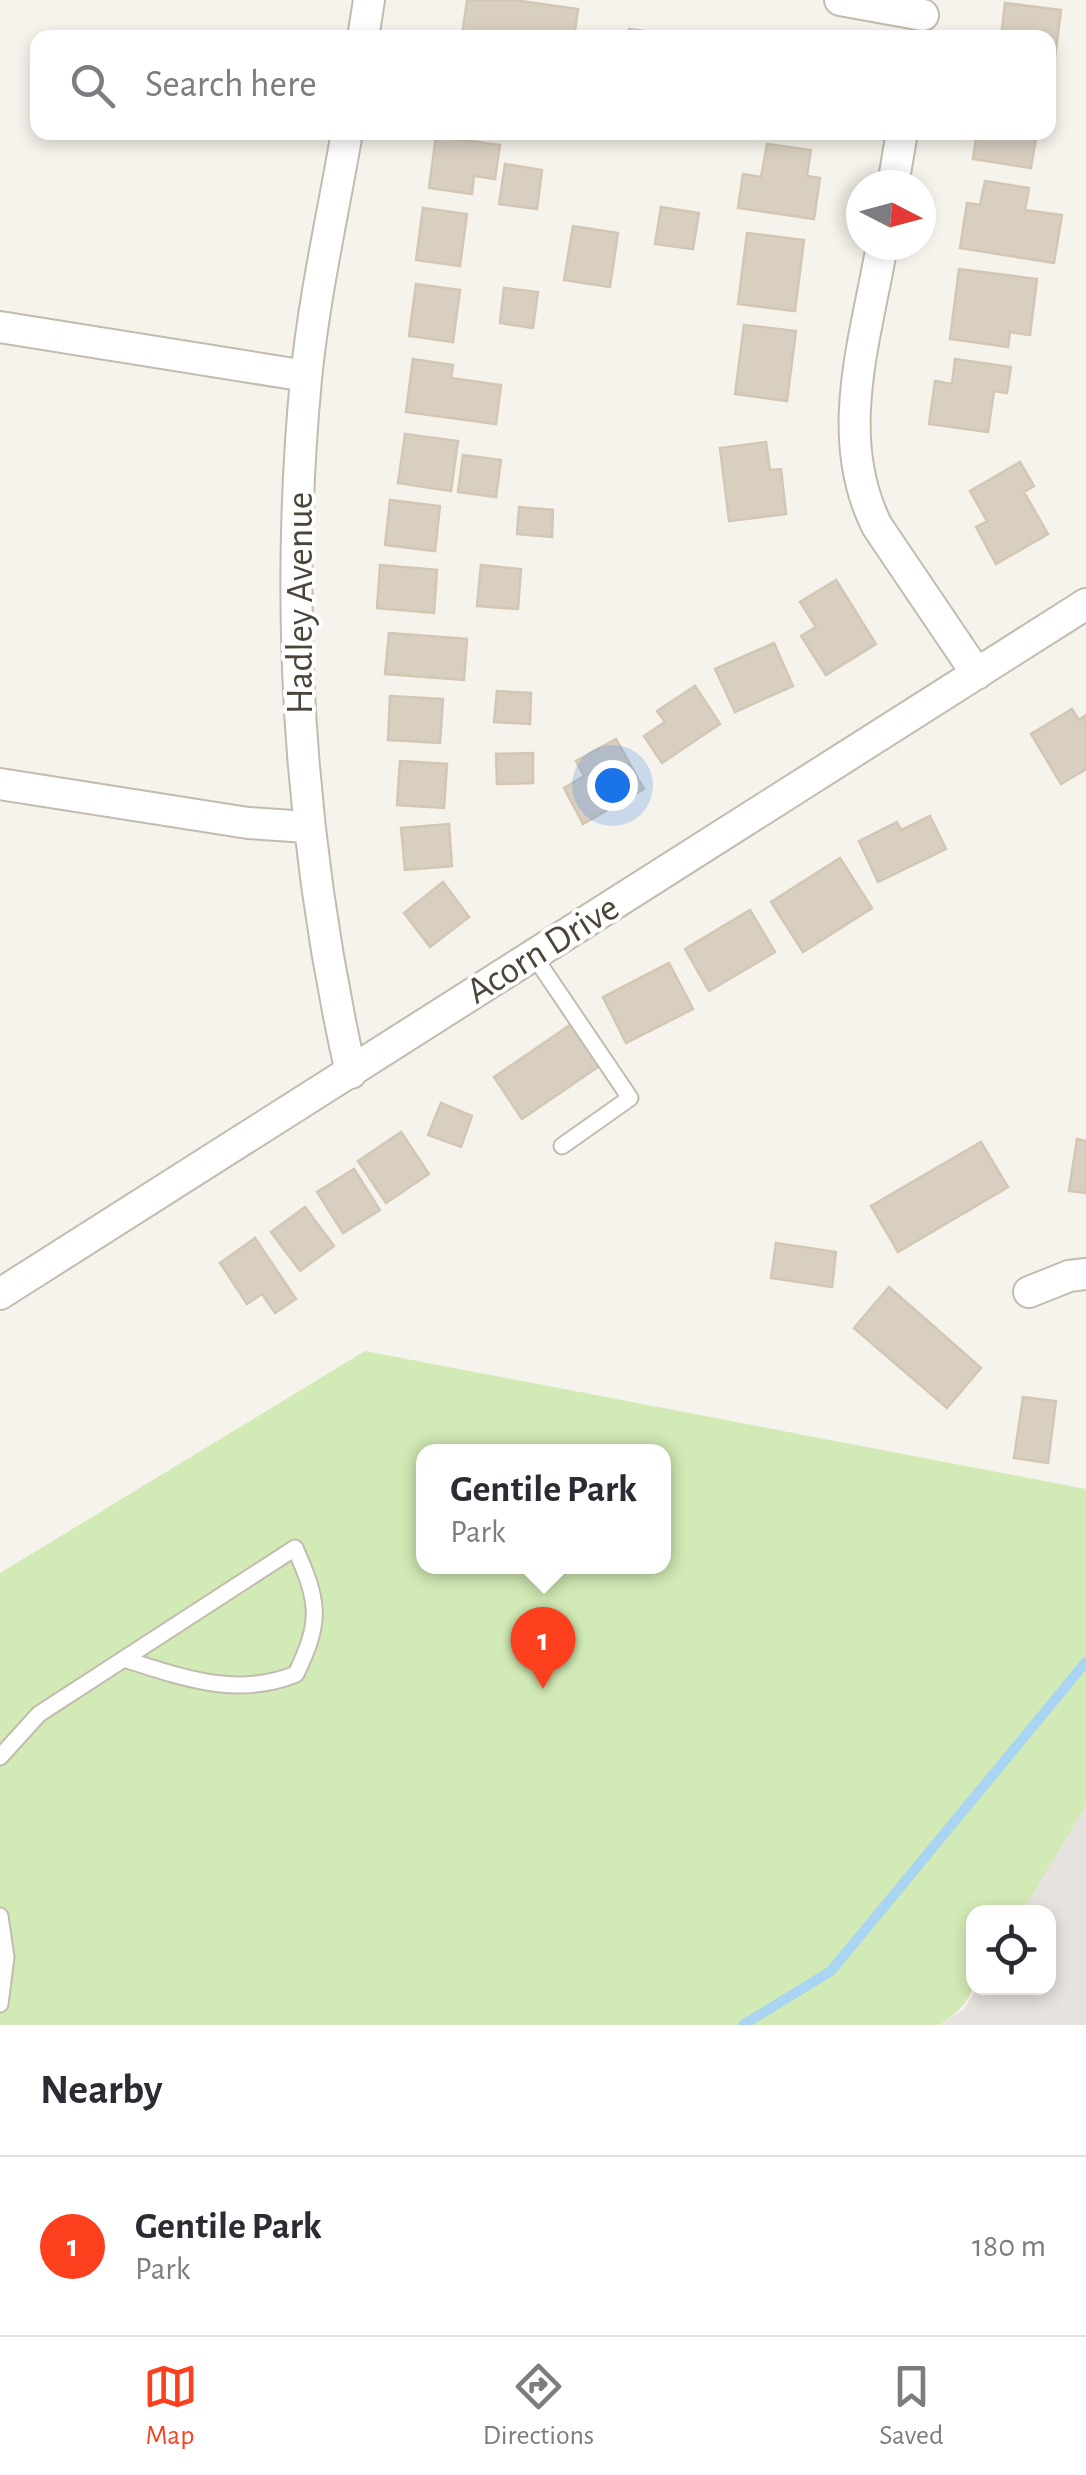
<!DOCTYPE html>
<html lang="en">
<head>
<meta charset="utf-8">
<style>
	body { margin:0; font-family:"Alegreya Sans",sans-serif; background:#f7f7f7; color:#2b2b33 }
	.controls { position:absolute; right:30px; bottom:30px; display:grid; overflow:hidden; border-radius:20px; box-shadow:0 5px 15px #0003 }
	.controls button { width:90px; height:90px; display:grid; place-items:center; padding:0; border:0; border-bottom:2px solid #e1e1e2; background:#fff; color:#2b2b33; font:50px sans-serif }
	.compass { position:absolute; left:846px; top:170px; width:90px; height:90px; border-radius:50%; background:#fff; box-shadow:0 5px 15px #0003; rotate:96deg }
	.you { position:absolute; left:612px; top:785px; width:35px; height:35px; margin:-25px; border:8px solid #fff; border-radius:50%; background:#1a73e8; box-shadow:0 0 0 15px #1a73e833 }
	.badge { display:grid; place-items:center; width:65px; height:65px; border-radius:50%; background:#fc3f1d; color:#fff; font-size:32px; font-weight:700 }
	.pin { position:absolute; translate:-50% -82px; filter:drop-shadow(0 2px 5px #0008) }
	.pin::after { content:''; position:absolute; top:52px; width:35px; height:30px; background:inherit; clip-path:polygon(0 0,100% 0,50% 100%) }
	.popup { position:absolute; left:416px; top:1444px; width:255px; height:130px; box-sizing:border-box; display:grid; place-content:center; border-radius:20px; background:#fff; filter:drop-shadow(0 2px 8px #0005); font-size:32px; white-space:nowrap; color:#7c7c81 }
	.popup b { font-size:38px; color:#2b2b33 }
	.popup::after { content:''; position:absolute; left:50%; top:100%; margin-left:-20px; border:20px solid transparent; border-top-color:#fff }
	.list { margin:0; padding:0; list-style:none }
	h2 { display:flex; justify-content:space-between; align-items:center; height:130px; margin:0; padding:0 40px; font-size:42px }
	h2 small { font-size:32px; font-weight:400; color:#7c7c81 }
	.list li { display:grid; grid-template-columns:65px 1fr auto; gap:30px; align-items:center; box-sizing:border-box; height:180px; padding:0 40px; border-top:2px solid #e1e1e2 }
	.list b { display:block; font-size:38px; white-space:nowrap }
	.list p { margin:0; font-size:32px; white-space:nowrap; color:#7c7c81 }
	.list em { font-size:32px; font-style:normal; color:#7c7c81 }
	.icon { flex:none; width:55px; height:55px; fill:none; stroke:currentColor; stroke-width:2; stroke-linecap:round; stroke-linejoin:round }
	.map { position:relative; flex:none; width:1086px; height:2025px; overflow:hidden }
	.search { position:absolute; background:#fff; box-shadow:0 5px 15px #0003; left:30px; right:30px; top:30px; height:110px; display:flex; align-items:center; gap:25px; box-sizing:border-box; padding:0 35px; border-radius:20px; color:#7c7c81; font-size:38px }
	.sheet { height:310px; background:#fff }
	nav { display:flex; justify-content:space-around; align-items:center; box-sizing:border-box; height:140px; border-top:2px solid #e1e1e2; background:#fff; font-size:28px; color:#7c7c81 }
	nav a { display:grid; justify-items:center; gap:5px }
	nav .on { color:#fc3f1d }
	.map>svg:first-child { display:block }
</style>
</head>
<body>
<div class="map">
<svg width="1086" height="2025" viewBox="0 0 1086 2025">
	<rect width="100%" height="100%" fill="#f6f3ec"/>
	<!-- industrial -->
	<path fill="#e6e2dd" d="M1086 1803V2025H939L964 2009 977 1988H1048V1912H1021Z"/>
	<!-- green -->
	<path fill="#d2eab5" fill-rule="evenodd" d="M365 1351 1086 1489V1805L1022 1912H974C974 1968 989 1993 939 2025H0V1573ZM423 1452H663V1566H423Z"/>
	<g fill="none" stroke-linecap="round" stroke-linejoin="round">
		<!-- stream -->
		<path stroke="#a9d4f2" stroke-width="10" d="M743 2025 831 1971 1086 1662"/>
	</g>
	<!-- building -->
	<path fill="#d8cfc1" stroke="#d3c7b4" stroke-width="2.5" d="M467 0H514L578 9 574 38 462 36Z
		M1005 3 1061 10 1052 81H1048V38H1001Z
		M629 29 675 35 674 38H627Z
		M977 132H1037L1031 168 973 159Z
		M436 136 500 145 495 179 474 176 472 194 429 188Z
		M767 144 811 150 807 176 820 178 814 219 738 208 743 174 761 177Z
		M505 164 542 170 537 209 499 204Z
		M985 181 1029 188 1025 210 1062 215 1054 263 960 248 967 203 980 205Z
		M661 207 699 213 693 249 655 244Z
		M423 208 467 214 460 266 416 260Z
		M573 226 618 233 610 287 564 280Z
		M747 233 804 240 795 311 738 304Z
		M959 269 1037 279 1030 335 1010 332 1008 347 950 339Z
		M416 284 460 290 453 342 409 336Z
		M504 288 538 292 533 328 500 323Z
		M744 325 796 331 787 401 735 394Z
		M413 359 453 365 451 378 501 385 496 424 406 412Z
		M955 359 1011 367 1007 393 994 391 988 432 929 424 935 381 952 384Z
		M405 434 458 441 451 491 398 483Z
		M766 442 770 470 781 469 786 514 729 521 720 448Z
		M463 455 501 460 496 497 458 492Z
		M1020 462 1034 486 1024 492 1048 534 996 564 976 527 987 521 970 491Z
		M390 500 440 506 435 551 385 545Z
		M519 507 553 510 552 537 517 534Z
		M380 565 437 570 434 613 377 608Z
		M481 565 521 569 518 609 477 606Z
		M836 580 876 644 826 675 801 636 816 627 800 602Z
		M389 633 467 639 464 680 385 674Z
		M774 643 793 686 735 712 715 669Z
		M695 686 720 724 662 763 644 736 665 722 657 711Z
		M497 691 531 693 530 724 494 722Z
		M390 696 443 699 440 743 388 740Z
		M1072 709 1079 720 1086 715V769L1061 784 1031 734Z
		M616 739 644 789 583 824 564 788 584 776 576 761Z
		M533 753V783L497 784 496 754Z
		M400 761 447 764 444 808 397 805Z
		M930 816 946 849 878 882 859 841 897 822 901 830Z
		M449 824 452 866 405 870 401 828Z
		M840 858 872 908 803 952 771 902Z
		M443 882 469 917 430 947 404 913Z
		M750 910 775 952 709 991 685 949Z
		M669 963 693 1009 626 1043 603 997Z
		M573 1023 601 1065 522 1119 494 1077Z
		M441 1103 472 1116 461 1147 428 1135Z
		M401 1132 429 1174 386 1203 358 1161Z
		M1077 1139 1086 1141V1193L1069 1191Z
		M981 1142 1008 1187 898 1252 871 1206Z
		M354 1169 380 1210 343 1233 317 1192Z
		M305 1207 334 1246 300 1271 271 1232Z
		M255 1238 296 1299 275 1313 262 1294 247 1304 220 1263Z
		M776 1243 836 1252 832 1287 771 1278Z
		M889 1287 981 1368 947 1408 854 1328Z
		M1023 1397 1056 1401 1048 1463 1014 1458Z"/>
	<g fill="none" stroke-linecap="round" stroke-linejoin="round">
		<!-- service casing -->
		<g stroke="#c2bbae" stroke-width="19">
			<path id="service" d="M534 956 630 1098 562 1146
				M0 1757 39 1714 295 1548C319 1602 322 1620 296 1674 238 1698 184 1678 127 1660
				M0 1916 6 1957 0 2004"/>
		</g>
		<!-- minor casing -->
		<g stroke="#c2bbae" stroke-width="34">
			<path id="minor" d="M840 0 923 15
				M363 38 369 0
				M347 132C333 214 314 297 306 379 284 613 300 845 351 1073
				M893 185 902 132
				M882 245C866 339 832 436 877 526L977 674
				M0 327 306 376
				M0 784 248 823 307 827
				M1029 1292 1069 1276 1086 1274
				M0 1294 1086 604"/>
		</g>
		<!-- service -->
		<use href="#service" stroke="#fff" stroke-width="15"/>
		<!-- minor -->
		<use href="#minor" stroke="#fff" stroke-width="30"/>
	</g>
	<g text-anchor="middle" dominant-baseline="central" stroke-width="8" stroke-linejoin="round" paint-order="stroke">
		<!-- street labels -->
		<g font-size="38" fill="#4b4439" stroke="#fff">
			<text transform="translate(301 603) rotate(-90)">Hadley Avenue</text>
			<text transform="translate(543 950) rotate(-32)">Acorn Drive</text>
		</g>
	</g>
</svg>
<div class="controls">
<button><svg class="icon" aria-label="locate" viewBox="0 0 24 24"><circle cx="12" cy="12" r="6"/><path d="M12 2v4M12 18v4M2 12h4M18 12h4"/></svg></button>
</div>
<svg class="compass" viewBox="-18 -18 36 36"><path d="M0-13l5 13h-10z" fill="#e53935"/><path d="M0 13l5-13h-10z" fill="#7c7c81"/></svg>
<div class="you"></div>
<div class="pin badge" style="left:543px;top:1689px">1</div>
<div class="popup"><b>Gentile Park</b>Park</div>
<div class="search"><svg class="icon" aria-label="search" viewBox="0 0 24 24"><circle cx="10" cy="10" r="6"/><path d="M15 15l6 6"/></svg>Search here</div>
</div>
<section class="sheet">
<h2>Nearby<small></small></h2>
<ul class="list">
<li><span class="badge">1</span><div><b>Gentile Park</b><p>Park</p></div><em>180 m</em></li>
</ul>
</section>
<nav>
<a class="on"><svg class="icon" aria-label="map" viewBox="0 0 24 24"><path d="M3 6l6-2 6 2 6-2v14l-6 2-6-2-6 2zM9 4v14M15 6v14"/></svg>Map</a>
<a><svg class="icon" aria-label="directions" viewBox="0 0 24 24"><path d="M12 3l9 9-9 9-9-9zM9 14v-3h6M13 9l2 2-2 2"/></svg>Directions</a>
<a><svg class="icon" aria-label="saved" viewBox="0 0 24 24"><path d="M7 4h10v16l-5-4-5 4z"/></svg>Saved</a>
</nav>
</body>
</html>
